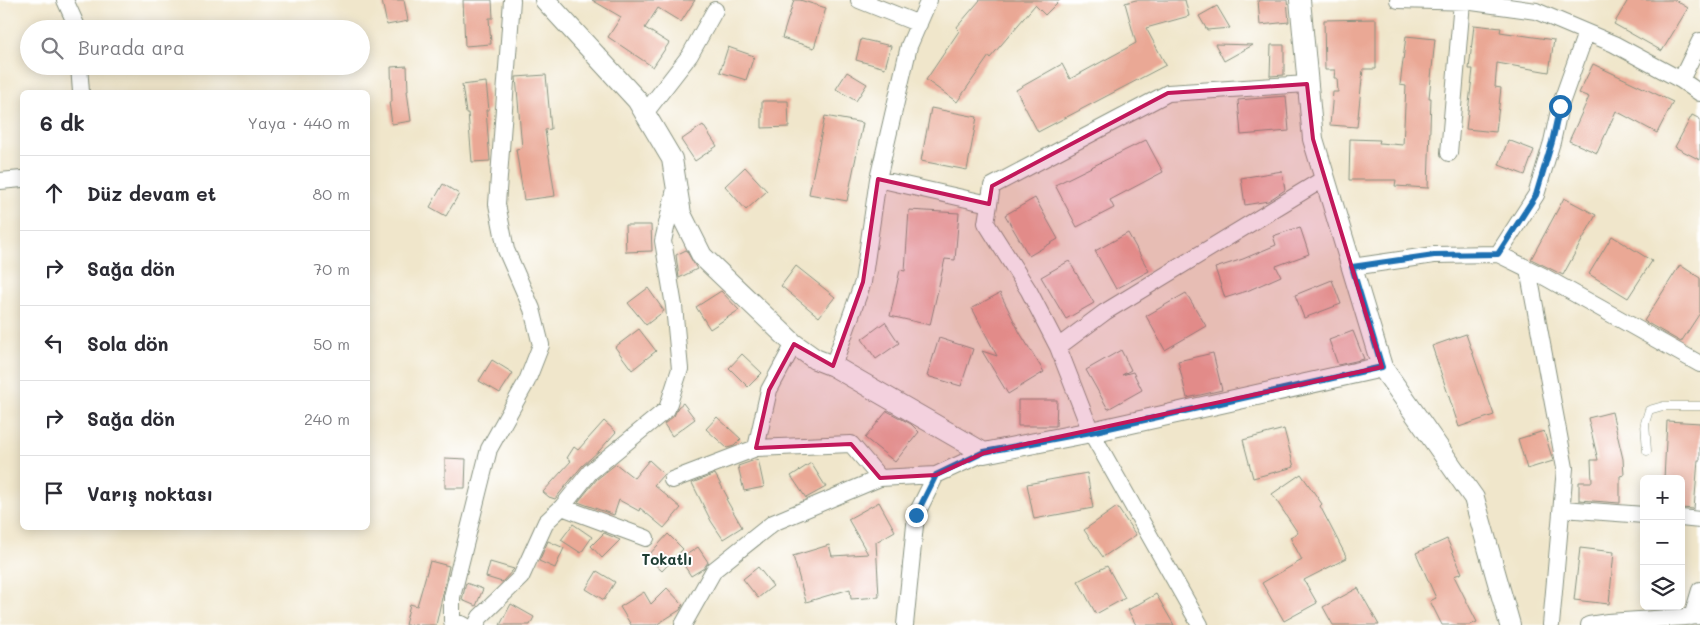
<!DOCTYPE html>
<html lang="tr">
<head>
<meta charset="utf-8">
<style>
	body { margin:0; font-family:Mali,sans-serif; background:#f2f2f3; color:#2b2b33 }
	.controls { position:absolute; right:15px; bottom:15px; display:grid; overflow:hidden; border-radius:8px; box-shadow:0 2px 12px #0003 }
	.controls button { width:45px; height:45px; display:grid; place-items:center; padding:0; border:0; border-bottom:1px solid #e1e1e2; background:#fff; color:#2b2b33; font:25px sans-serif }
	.stop { position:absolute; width:15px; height:15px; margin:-11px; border:4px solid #1f6fb2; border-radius:50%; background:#fff }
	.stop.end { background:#1f6fb2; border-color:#fff; box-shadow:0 1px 5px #0008 }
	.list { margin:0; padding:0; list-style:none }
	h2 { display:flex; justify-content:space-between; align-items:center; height:65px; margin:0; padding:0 20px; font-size:21px }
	h2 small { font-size:16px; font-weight:400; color:#7c7c81 }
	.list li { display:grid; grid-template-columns:32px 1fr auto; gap:15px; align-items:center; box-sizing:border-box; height:75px; padding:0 20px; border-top:1px solid #e1e1e2 }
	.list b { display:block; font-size:19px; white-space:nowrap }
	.list em { font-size:16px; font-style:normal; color:#7c7c81 }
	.icon { flex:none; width:28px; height:28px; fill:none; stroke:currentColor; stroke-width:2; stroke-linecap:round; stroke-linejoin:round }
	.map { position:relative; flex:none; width:1700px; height:625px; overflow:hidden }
	.search { position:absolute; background:#fff; box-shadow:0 2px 12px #0003; left:20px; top:20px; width:350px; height:55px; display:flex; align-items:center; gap:12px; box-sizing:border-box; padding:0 18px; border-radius:28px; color:#7c7c81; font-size:19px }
	.panel { position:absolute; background:#fff; box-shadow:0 2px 12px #0003; left:20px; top:90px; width:350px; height:440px; border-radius:8px }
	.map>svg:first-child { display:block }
</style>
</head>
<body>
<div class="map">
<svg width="1700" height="625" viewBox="0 0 1700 625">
	<rect width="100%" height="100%" fill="#fff"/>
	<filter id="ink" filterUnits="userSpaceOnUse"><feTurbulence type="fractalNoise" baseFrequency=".02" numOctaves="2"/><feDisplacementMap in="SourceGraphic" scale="10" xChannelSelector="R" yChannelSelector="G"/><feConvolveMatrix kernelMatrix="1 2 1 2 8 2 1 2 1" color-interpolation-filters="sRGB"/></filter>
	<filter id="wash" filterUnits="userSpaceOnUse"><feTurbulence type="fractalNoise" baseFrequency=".0096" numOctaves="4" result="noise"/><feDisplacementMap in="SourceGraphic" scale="20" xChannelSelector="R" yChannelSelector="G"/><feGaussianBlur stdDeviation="1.12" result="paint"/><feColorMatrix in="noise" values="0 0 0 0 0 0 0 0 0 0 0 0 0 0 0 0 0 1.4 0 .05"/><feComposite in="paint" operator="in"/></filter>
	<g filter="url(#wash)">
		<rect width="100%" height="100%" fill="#f0e6cb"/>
		<g id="blocks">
			<!-- building -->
			<path fill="#eaa895" d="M389 0H404L408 21 387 25 382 1Z
				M463 0H492L493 18H489L491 44 465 46Z
				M592 0H695L681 22 658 8 645 28 669 43 653 67 608 37 621 17Z
				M794 0H800L826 8 814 48 782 38Z
				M980 0H1060L1045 15 1035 5 990 58 989 56 957 102 926 80 959 31 956 28Z
				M1136 0H1185L1189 16 1146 28 1166 65 1038 132 1016 90 1062 64 1070 79 1136 43 1125 3Z
				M1258 0H1287L1289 22 1260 25Z
				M1628 0H1675L1688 8 1662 51 1614 24Z
				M1217 6 1230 28 1207 30 1199 16Z
				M1376 19V69H1363L1357 127 1330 125 1333 92H1338L1337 78H1334L1335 70H1325L1324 20Z
				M1474 25 1501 28 1500 32 1554 40 1549 72 1497 63 1495 87 1501 88 1496 132 1466 129 1473 69H1469Z
				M1406 36 1435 39 1429 98H1431L1428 188 1395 186 1396 180H1349L1350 139 1380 140 1379 143 1403 145 1406 86 1400 85Z
				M861 39 891 46 885 68 856 60Z
				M1215 44 1253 45 1224 61Z
				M1271 45H1284V75L1270 76Z
				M728 47 754 56 746 80 720 72Z
				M1593 64 1673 102 1657 133 1616 111 1597 153 1569 141 1589 97 1579 93Z
				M407 66 408 91H407L411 121 392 124 389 102H392L391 67Z
				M847 72 867 84 856 101 836 89Z
				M546 75 551 129 545 130 555 196 524 200 516 149 522 148 516 77Z
				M486 82 489 110H486L490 161 472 162 468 113H466L462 85Z
				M1286 96 1289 131 1241 135 1238 100Z
				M762 101H788L789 127 762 128Z
				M931 108 977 117 967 170 921 161Z
				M1692 115 1700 119V160L1675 147Z
				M825 116 863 123 847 201 809 194Z
				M703 125 717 146 695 161 681 140Z
				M1146 140 1163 172 1110 200 1114 208 1077 227 1055 185Z
				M1508 140 1534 150 1525 175 1499 165Z
				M745 167 767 191 746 210 725 186Z
				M1282 171 1285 190 1268 201 1245 205 1241 178Z
				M443 184 459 194 446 216 430 207Z
				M1035 198 1058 239 1029 256 1005 215Z
				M1564 198 1596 215 1563 275 1531 259Z
				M909 210 959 213 955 260 945 259 930 325 890 316 900 270 905 271Z
				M625 225H651L652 251 626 252Z
				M1300 227 1309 254 1276 266 1281 276 1247 291 1225 298 1215 268 1243 259 1276 245 1273 236Z
				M1128 233 1149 271 1116 289 1095 251Z
				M1612 236 1652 261 1628 298 1589 274Z
				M686 250 697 269 679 278 676 255Z
				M1069 261 1094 303 1066 319 1041 277Z
				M1680 265 1700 278V313L1681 342 1644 321Z
				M796 266 835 297 819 317 781 286Z
				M1332 280 1341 304 1304 318 1295 295Z
				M648 288 664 311 646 325 628 303Z
				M721 291 739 310 710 329 696 307Z
				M1000 293 1020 333 1044 372 1008 394 982 351 997 356 972 308Z
				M1186 293 1206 326 1165 350 1146 316Z
				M885 322 899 343 876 359 862 339Z
				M639 329 656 351 632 370 615 347Z
				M1353 331 1364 359 1338 365 1329 340Z
				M1466 334 1494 415 1459 427 1432 346Z
				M939 338 973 349 961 386 927 376Z
				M1121 350 1131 370 1122 375 1133 372 1142 390 1108 409 1086 370Z
				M1213 353 1222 390 1187 398 1178 361Z
				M742 354 762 373 748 387 729 368Z
				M492 360 513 373 500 393 479 381Z
				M1018 400H1057L1056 426H1018Z
				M683 403 695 419 672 436 664 424 674 416 678 407Z
				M887 411 911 424 919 432 895 462 865 438Z
				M1612 412 1623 459 1624 475 1620 476V503L1579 500V482H1592L1591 460H1598L1588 418Z
				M717 417 741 439 734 446 727 448 706 429Z
				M604 421 616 432 599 451 582 466 555 499 549 497 543 492 571 461 567 458 574 447 578 450Z
				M1667 421 1700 423V460H1698L1694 509 1681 508V479H1664Z
				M1284 429 1294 467 1253 478 1243 440Z
				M1544 431 1553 461 1527 469 1518 439Z
				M445 458 466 459 465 488H445Z
				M758 459 764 487 744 491 738 466Z
				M649 460 664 474 654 485 681 508 664 528 640 508 639 511 619 500 614 515 578 502 597 479 616 464 634 478Z
				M811 463 826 487 806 498 791 476Z
				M1087 473 1093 508 1034 519 1027 484Z
				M715 474 728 498 726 499 742 527 723 539 711 521 692 483Z
				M1301 474 1322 504 1320 506 1347 558 1304 580 1317 603 1284 621 1262 583 1302 560 1290 537 1298 533 1272 494Z
				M879 502 895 531 876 542 879 597 851 599 850 589 806 602 793 556 829 545 832 556 868 554 848 519Z
				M1117 507 1136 535 1103 557 1084 530Z
				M573 524 592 537 581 553 561 540Z
				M604 533 620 540 602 558 591 546Z
				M668 534 683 549 662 571 647 557Z
				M1447 539 1462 573 1454 576 1477 622 1470 625H1442L1430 601 1436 598 1416 553Z
				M548 541 564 548 555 568 539 561Z
				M698 547 708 562 704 568 691 576 680 559Z
				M1580 548 1614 552 1609 604 1574 600Z
				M430 561 449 566 436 625H405L410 604 417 606Z
				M490 562 514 569 502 582 486 577Z
				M1107 566 1125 598 1096 614 1078 581Z
				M758 567 773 586 758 598 743 579Z
				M597 571 615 582 604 600 586 589Z
				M466 583 483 589 476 606 462 600Z
				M667 588 683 605 680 610 656 625H631L620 607 644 592 651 604Z
				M1358 588 1379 625H1333L1323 607Z
				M1156 594 1174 625H1136L1128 610Z
				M511 604 534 617 530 625H500Z"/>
		</g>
	</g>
	<g filter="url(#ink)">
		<use href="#blocks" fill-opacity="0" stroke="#889280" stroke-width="1"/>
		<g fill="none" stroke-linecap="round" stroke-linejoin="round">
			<!-- service casing -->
			<g stroke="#889280" stroke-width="9">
				<path id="service" d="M1647 451 1645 423 1649 410 1663 406H1700"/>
			</g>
			<!-- minor casing -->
			<g stroke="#889280" stroke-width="18">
				<path id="minor" d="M65 0 78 29
					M859 0 919 24
					M1398 0 1472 2 1536 11 1614 44 1681 80 1700 93
					M79 66 81 92
					M1681 80 1700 41
					M645 113 690 55 715 10
					M1449 153 1462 2
					M878 179 989 204
					M0 181 22 179
					M1498 254 1536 195 1552 142 1560 106 1586 33
					M1352 267 1434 255 1498 254 1543 276 1700 364
					M1528 269 1565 468 1551 625
					M1058 347 1029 291 986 223 992 186 1168 93 1307 84
					M833 366 863 282 878 179 909 46 929 0
					M756 448 769 390 794 344
					M672 480 756 448 851 444 880 478
					M562 507 646 538
					M1563 509 1644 515
					M1681 518 1700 520
					M1692 617 1700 590
					M464 625 452 621V597L489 449 527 381 541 345 532 309 506 250 497 204 512 0
					M476 625 480 617 521 577 546 522 562 507 590 472 667 409 680 369 674 306 663 241 675 189
					M683 625 714 570 773 523 880 478 936 475 984 453
					M905 625 916 515 936 475
					M1200 625 1091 432 1058 347 1105 312 1325 178
					M1589 625 1608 622 1700 616"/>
			</g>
			<!-- tertiary casing -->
			<g stroke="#889280" stroke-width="22">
				<path id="tertiary" d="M545 0 637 100 672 159 681 214 702 256 794 344 815 359 833 366 984 453 1091 432 1382 367
					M1300 0 1313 139 1382 367 1474 498 1510 625"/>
			</g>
			<!-- service -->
			<use href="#service" stroke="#fff" stroke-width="8"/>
			<!-- minor -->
			<use href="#minor" stroke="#fff" stroke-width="16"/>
			<!-- tertiary -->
			<use href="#tertiary" stroke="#fff" stroke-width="20"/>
		</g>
	</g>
	<g fill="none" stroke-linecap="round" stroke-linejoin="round" filter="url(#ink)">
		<!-- route -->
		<path stroke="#1f6fb2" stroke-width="6" d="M916 515 936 475 984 452 1091 432 1382 367 1352 267 1434 255 1498 254 1536 195 1552 142 1560 106"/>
	</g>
	<!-- marked area -->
	<path fill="#c2185b" fill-opacity="0.2" stroke="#c2185b" stroke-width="4" stroke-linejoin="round" d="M1307 84 1313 139 1382 367 984 453 936 475 880 478 851 444 756 448 769 390 794 344 833 366 863 282 878 179 989 204 992 186 1168 93Z"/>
	<g text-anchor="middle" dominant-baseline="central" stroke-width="4" stroke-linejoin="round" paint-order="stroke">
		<!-- quarter labels -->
		<g font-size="15" font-weight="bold" fill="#1f3d34" stroke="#fff">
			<text x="667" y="559">Tokatlı</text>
		</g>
	</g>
</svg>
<div class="controls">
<button>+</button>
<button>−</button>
<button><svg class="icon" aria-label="layers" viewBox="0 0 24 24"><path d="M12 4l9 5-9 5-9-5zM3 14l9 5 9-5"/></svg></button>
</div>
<div class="stop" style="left:1560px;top:106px"></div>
<div class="stop end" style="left:916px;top:515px"></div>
<div class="search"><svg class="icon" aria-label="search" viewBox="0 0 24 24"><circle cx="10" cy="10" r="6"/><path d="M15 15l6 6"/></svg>Burada ara</div>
<section class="panel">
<h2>6 dk<small>Yaya · 440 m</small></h2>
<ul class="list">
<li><svg class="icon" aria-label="ahead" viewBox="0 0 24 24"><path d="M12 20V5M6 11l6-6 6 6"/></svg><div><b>Düz devam et</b></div><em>80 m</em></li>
<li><svg class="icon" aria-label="right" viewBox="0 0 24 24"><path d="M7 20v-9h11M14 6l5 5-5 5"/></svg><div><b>Sağa dön</b></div><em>70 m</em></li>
<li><svg class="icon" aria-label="left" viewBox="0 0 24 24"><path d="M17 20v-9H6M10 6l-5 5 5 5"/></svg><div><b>Sola dön</b></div><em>50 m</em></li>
<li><svg class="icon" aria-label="right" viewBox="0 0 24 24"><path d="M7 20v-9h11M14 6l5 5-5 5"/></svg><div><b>Sağa dön</b></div><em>240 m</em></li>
<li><svg class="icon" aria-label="arrive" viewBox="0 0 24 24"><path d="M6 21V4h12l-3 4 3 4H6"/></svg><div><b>Varış noktası</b></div></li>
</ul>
</section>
</div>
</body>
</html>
